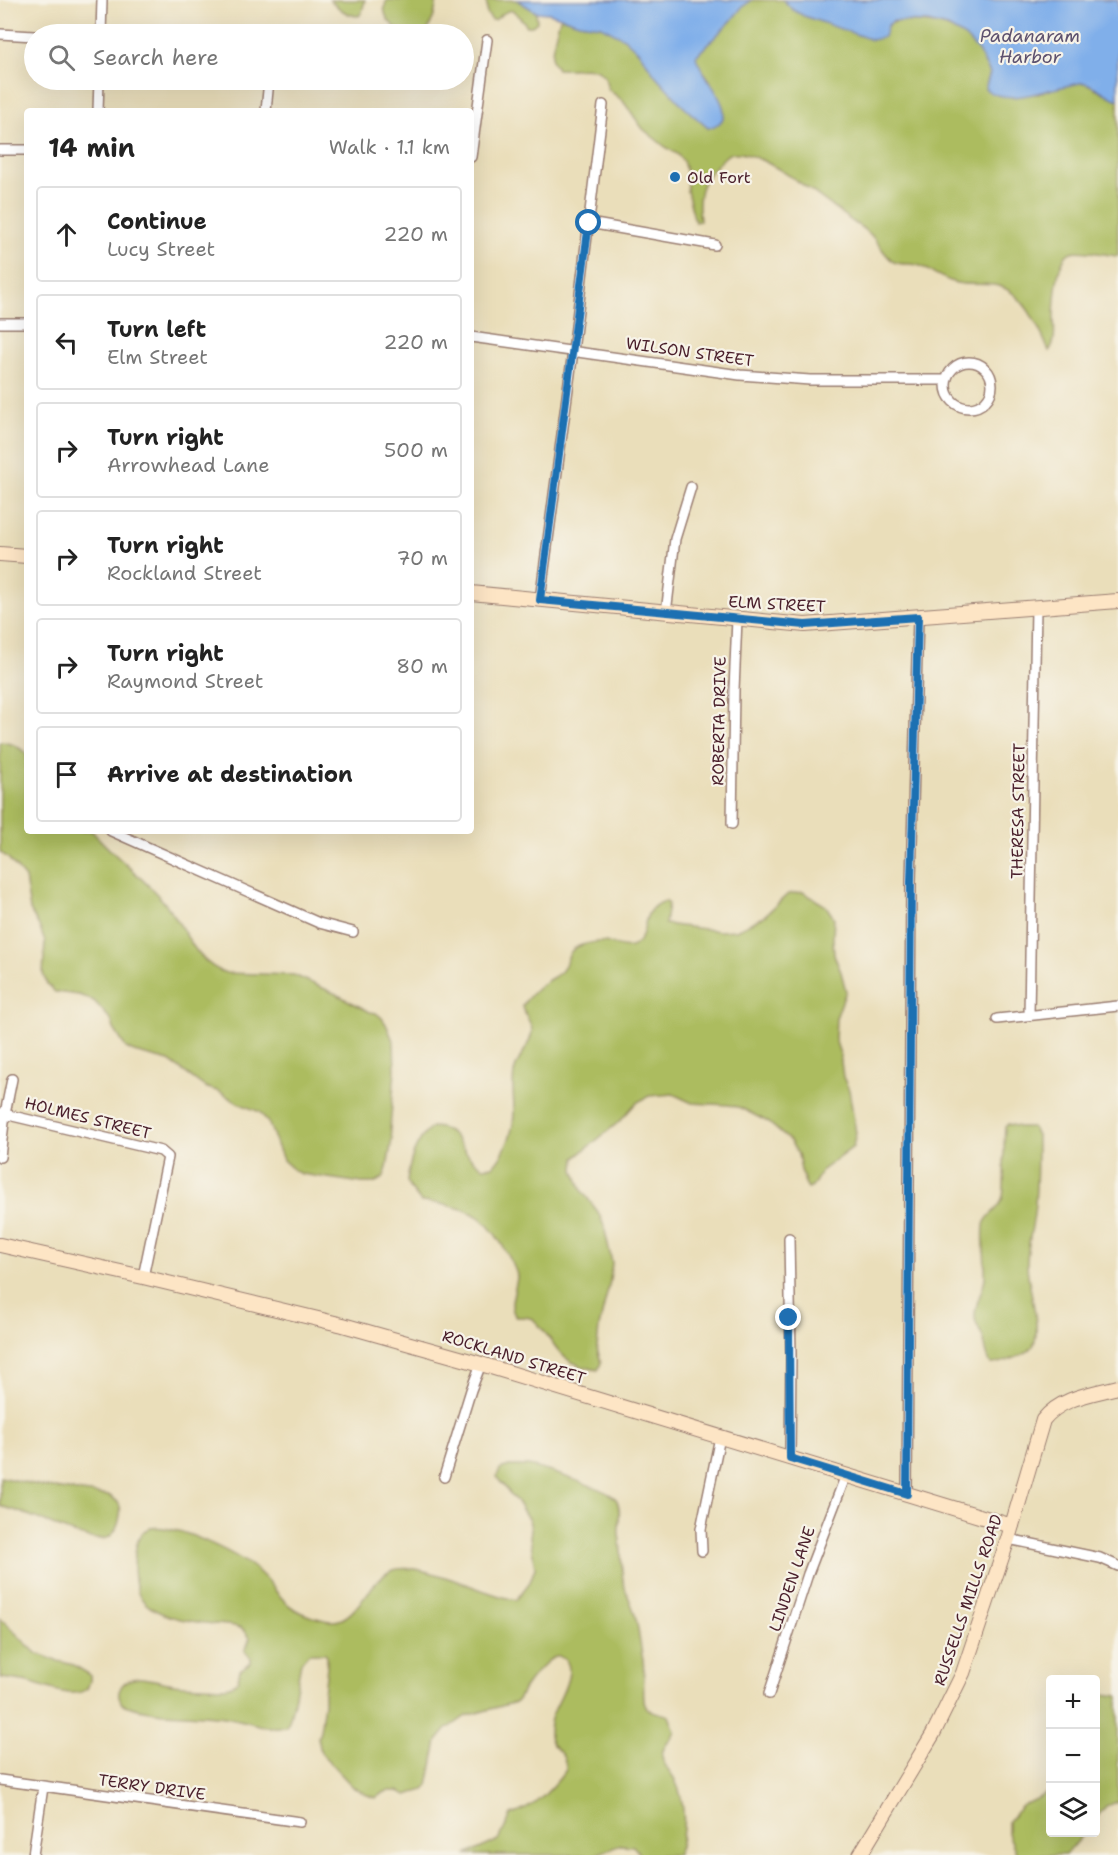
<!DOCTYPE html>
<html lang="en">
<head>
<meta charset="utf-8">
<style>
	body { margin:0; font-family:"Shantell Sans",sans-serif; background:#f6f6f6; color:#222 }
	.controls { position:absolute; right:18px; bottom:18px; display:grid; overflow:hidden; border-radius:6px; box-shadow:0 6px 24px #0002 }
	.controls button { width:54px; height:54px; display:grid; place-items:center; padding:0; border:0; border-bottom:2px solid #e0e0e0; background:#fff; color:#222; font:30px sans-serif }
	.stop { position:absolute; width:18px; height:18px; margin:-14px; border:4px solid #1f6fb2; border-radius:50%; background:#fff }
	.stop.end { background:#1f6fb2; border-color:#fff; box-shadow:0 2px 6px #0008 }
	.list { margin:0; padding:0; list-style:none }
	h2 { display:flex; justify-content:space-between; align-items:center; height:78px; margin:0; padding:0 24px; font-size:26px }
	h2 small { font-size:20px; font-weight:400; color:#767676 }
	.list li { display:grid; grid-template-columns:39px 1fr auto; gap:18px; align-items:center; box-sizing:border-box; height:96px; margin:0 12px 12px; padding:0 12px; border:2px solid #e0e0e0; border-radius:6px }
	.list b { display:block; font-size:22px; white-space:nowrap }
	.list p { margin:0; font-size:20px; white-space:nowrap; color:#767676 }
	.list em { font-size:20px; font-style:normal; color:#767676 }
	.icon { flex:none; width:33px; height:33px; fill:none; stroke:currentColor; stroke-width:2; stroke-linecap:round; stroke-linejoin:round }
	.map { position:relative; flex:none; width:1118px; height:1855px; overflow:hidden }
	.search { position:absolute; background:#fff; box-shadow:0 6px 24px #0002; left:24px; top:24px; width:450px; height:66px; display:flex; align-items:center; gap:15px; box-sizing:border-box; padding:0 21px; border-radius:33px; color:#767676; font-size:22px }
	.panel { position:absolute; background:#fff; box-shadow:0 6px 24px #0002; left:24px; top:108px; width:450px; height:726px; border-radius:6px }
	.map>svg:first-child { display:block }
</style>
</head>
<body>
<div class="map">
<svg width="1118" height="1855" viewBox="0 0 1118 1855">
	<rect width="100%" height="100%" fill="#f7f3e8"/>
	<filter id="ink" filterUnits="userSpaceOnUse"><feTurbulence type="fractalNoise" baseFrequency=".0167" numOctaves="2"/><feDisplacementMap in="SourceGraphic" scale="12" xChannelSelector="R" yChannelSelector="G"/><feConvolveMatrix kernelMatrix="1 2 1 2 8 2 1 2 1" color-interpolation-filters="sRGB"/></filter>
	<filter id="wash" filterUnits="userSpaceOnUse"><feTurbulence type="fractalNoise" baseFrequency=".008" numOctaves="4" result="noise"/><feDisplacementMap in="SourceGraphic" scale="24" xChannelSelector="R" yChannelSelector="G"/><feGaussianBlur stdDeviation="1.35" result="paint"/><feColorMatrix in="noise" values="0 0 0 0 0 0 0 0 0 0 0 0 0 0 0 0 0 1.4 0 .05"/><feComposite in="paint" operator="in"/></filter>
	<g filter="url(#wash)">
		<rect width="100%" height="100%" fill="#eadeba"/>
		<!-- green -->
		<path fill="#acbc5f" stroke="#7b6e45" stroke-width="1.5" d="M330 0H365L362 12 359 16C347 16 338 8 330 0Z
			M387 0H437L434 16 426 34C421 34 416 35 411 34 396 32 378 16 387 0Z
			M485 0H517L536 12 537 22 532 26H527C514 10 513 4 495 20H492L487 14V5Z
			M752 0H783L791 6 887 26C895 20 903 21 913 22 938 22 965 30 979 52 983 59 986 66 990 73L985 89 1038 94 1054 88 1084 82 1118 100V256C1108 255 1079 249 1071 252 1056 258 1055 301 1054 315 1054 327 1057 341 1049 351 1039 328 1023 289 994 285 981 283 965 286 953 282 941 278 931 271 920 266 912 262 903 266 894 262 885 256 878 242 870 234 861 226 850 221 841 213 820 197 758 148 732 153 726 154 722 160 718 164 699 181 697 197 700 221L695 222 687 191V174L683 161 677 154 664 146 643 129 623 101 608 89 605 77 598 70C585 65 571 71 557 69 556 66 553 63 552 61 550 54 558 23 561 17L579 23 602 26 624 38 639 52 656 76 684 107 708 128 711 82 697 62 696 56 731 21 742 7Z
			M0 742C12 743 19 746 27 755V831H92C117 860 148 880 171 911 187 933 197 964 226 973L294 975 336 994 370 1012 376 1013 382 1018 386 1024 394 1043 395 1071 390 1128 392 1139 387 1168 383 1178 374 1183H362L301 1174 295 1171 283 1160 269 1124 260 1112 238 1103 220 1092 205 1087 169 1061 134 1052 126 1048 114 1029 111 1020 94 1001 79 995 55 992 47 984 43 974 45 942 39 926 30 910 25 878 8 858 0 852Z
			M803 892 826 906 834 918 833 938 834 955 841 972 846 991 836 1018 835 1039 840 1054 843 1077 849 1090 856 1133 853 1147 822 1170 813 1186 808 1188 805 1183 801 1170 798 1154 790 1141 768 1122 741 1108 729 1105 692 1103 673 1094 649 1096 636 1103 620 1121 575 1158 574 1170 582 1191 598 1212 604 1226 612 1263 610 1281 599 1327 597 1348 601 1363 598 1370C554 1363 560 1345 533 1319L526 1317H516C507 1304 516 1291 517 1277 517 1270 511 1262 508 1255 501 1242 491 1227 480 1218 467 1208 437 1202 421 1202L410 1188 407 1181C410 1160 415 1141 432 1127 457 1128 456 1143 471 1158 474 1161 479 1164 483 1167L493 1166C506 1152 514 1131 514 1111 514 1097 511 1083 515 1069 519 1056 531 1045 532 1031 532 1024 524 1014 522 1006 528 997 535 990 544 983 550 978 559 976 563 969 570 958 566 950 582 945 588 943 599 941 605 942 614 944 628 952 636 944 651 931 637 909 666 901L668 904 665 924 720 931 736 930 763 917 788 894Z
			M1008 1124 1019 1127H1032L1037 1135C1037 1161 1037 1188 1034 1214 1032 1230 1027 1248 1027 1264 1027 1285 1043 1328 1033 1346 1028 1355 1001 1364 991 1364 986 1356 986 1348 983 1338 981 1331 975 1325 975 1317 974 1304 984 1290 985 1277 986 1265 981 1229 985 1222 991 1211 1000 1210 1003 1196 1005 1185 1004 1175 1004 1164 1004 1151 1004 1139 1005 1127Z
			M509 1466C515 1466 522 1466 527 1466 541 1468 610 1490 616 1499 622 1508 618 1525 619 1535 622 1550 621 1565 623 1580 625 1592 632 1603 635 1615 639 1630 640 1645 643 1660 645 1671 642 1698 645 1705 649 1713 660 1712 669 1716L675 1731C671 1740 662 1747 662 1755 662 1765 671 1772 675 1780 686 1803 686 1832 677 1855H641L633 1846 621 1845 594 1855H466L499 1840 511 1815C535 1808 552 1789 566 1770 567 1750 549 1749 549 1734 549 1727 551 1717 554 1711 559 1700 581 1663 560 1657 556 1656 550 1659 547 1662 539 1669 529 1681 523 1690 521 1695 520 1698 516 1702L466 1716 446 1730 437 1741 428 1786 424 1790 407 1795 398 1791H387L375 1798 365 1794 354 1788 321 1753 318 1737 320 1731 324 1703V1694L327 1666V1655L325 1653H309L301 1662 293 1706C290 1713 291 1722 285 1727 278 1727 268 1728 262 1726 250 1723 238 1719 225 1717 190 1712 157 1717 122 1704 119 1698 117 1694 121 1687 132 1670 158 1682 173 1684 190 1686 208 1686 225 1687L233 1685 238 1680 240 1670 251 1662V1658L245 1651 250 1638C247 1634 245 1630 241 1628 232 1624 223 1625 214 1624 192 1622 147 1617 138 1592 132 1578 131 1531 151 1528 178 1524 243 1556 262 1575 273 1585 280 1600 293 1608 303 1614 320 1620 332 1621 356 1623 370 1578 393 1570 425 1561 482 1595 516 1600L530 1582 535 1568 530 1537 531 1528 529 1520 517 1502 499 1480 497 1476 500 1469Z
			M0 1477 47 1487 110 1496C118 1501 122 1505 120 1515 119 1523 116 1534 107 1538 90 1544 52 1524 36 1518 24 1513 12 1509 0 1506Z
			M0 1618 36 1653 54 1660 74 1665 90 1675V1681L87 1689C71 1700 46 1686 28 1682 19 1680 9 1679 0 1678Z
			M1103 1694 1118 1696V1801L1106 1806 1096 1818V1705Z
			M1050 1792V1832L1084 1833 1065 1855H1017L1008 1833V1821L1023 1805Z"/>
		<!-- water -->
		<path fill="#80afea" stroke="#65678a" stroke-width="1.5" d="M517 0H752L742 7 731 21 696 56C698 74 749 119 708 128L684 107 656 76 639 52 624 38 601 26 579 23 549 13 536 12Z
			M783 0H1118V100C1107 96 1093 84 1085 83 1081 82 1075 84 1071 85 1046 89 1008 107 985 89L990 73 978 51 965 37 948 27 928 22 893 21 887 26 884 37 872 40 804 16 793 10Z"/>
	</g>
	<g filter="url(#ink)">
		<g fill="none" stroke-linecap="round" stroke-linejoin="round">
			<!-- street casing -->
			<g stroke="#9a7e72" stroke-width="12">
				<path id="street" d="M0 34 34 36
					M101 34 102 0
					M274 34 275 27
					M98 111 99 80
					M266 111 269 80
					M0 150H27
					M471 157 487 40
					M589 223 715 245
					M0 323H27
					M471 337 740 375 810 380H946
					M946 385a23 23 0 1 1 46 0a23 23 0 1 1-46 0Z
					M540 600 573 351 603 105
					M666 613 675 539 691 487
					M732 824 734 690 737 619
					M111 831 319 923 353 932
					M1029 1015 1036 608
					M997 1019 1118 1006
					M0 1113 161 1151 168 1157 143 1277
					M0 1157 5 1114 12 1079
					M789 1238 791 1355 790 1458
					M444 1477 471 1390 481 1364
					M907 1494 911 882 918 617
					M1008 1539 1100 1558 1118 1566
					M702 1551 701 1529 720 1437
					M769 1694 808 1574 846 1475
					M0 1780 300 1822
					M33 1855 43 1787"/>
			</g>
			<!-- secondary casing -->
			<g stroke="#9a7e72" stroke-width="16">
				<path id="secondary" d="M0 554 27 556
					M471 593 805 625 1118 601
					M0 1245 143 1277 343 1325 481 1364 1012 1526
					M860 1855 933 1734 963 1673 1008 1539 1043 1420C1061 1397 1092 1394 1118 1387"/>
			</g>
			<!-- street -->
			<use href="#street" stroke="#fff" stroke-width="9"/>
			<!-- secondary -->
			<use href="#secondary" stroke="#fde5c5" stroke-width="14"/>
		</g>
	</g>
	<g fill="none" stroke-linecap="round" stroke-linejoin="round" filter="url(#ink)">
		<!-- route -->
		<path stroke="#1f6fb2" stroke-width="8" d="M589 223 540 600 805 625 918 617 911 882 907 1494 790 1458 789 1318"/>
	</g>
	<!-- markers -->
	<circle fill="#1f6fb2" stroke="#f7f3e8" stroke-width="2" cx="675" cy="177" r="6"/>
	<g text-anchor="middle" dominant-baseline="central" stroke-width="4.5" stroke-linejoin="round" paint-order="stroke">
		<!-- poi labels -->
		<g font-size="16" fill="#4a1f2b" stroke="#f7f3e8" text-anchor="start">
			<text x="687" y="177">Old Fort</text>
		</g>
		<!-- street labels -->
		<g font-size="16" fill="#4a1f2b" stroke="#f7f3e8">
			<text transform="translate(690 352) rotate(8)">WILSON STREET</text>
			<text transform="translate(777 604) rotate(3)">ELM STREET</text>
			<text transform="translate(719 721) rotate(-89)">ROBERTA DRIVE</text>
			<text transform="translate(1018 811) rotate(-89)">THERESA STREET</text>
			<text transform="translate(88 1118) rotate(14)">HOLMES STREET</text>
			<text transform="translate(514 1357) rotate(17)">ROCKLAND STREET</text>
			<text transform="translate(792 1579) rotate(-71)">LINDEN LANE</text>
			<text transform="translate(968 1600) rotate(-71)">RUSSELLS MILLS ROAD</text>
			<text transform="translate(152 1787) rotate(8)">TERRY DRIVE</text>
		</g>
		<!-- water labels -->
		<g font-size="18" font-style="italic" fill="#5d516e" stroke="#f7f3e8">
			<text x="1030" y="36">Padanaram<tspan x="1030" dy="21">Harbor</tspan></text>
		</g>
	</g>
</svg>
<div class="controls">
<button>+</button>
<button>−</button>
<button><svg class="icon" aria-label="layers" viewBox="0 0 24 24"><path d="M12 4l9 5-9 5-9-5zM3 14l9 5 9-5"/></svg></button>
</div>
<div class="stop" style="left:589px;top:223px"></div>
<div class="stop end" style="left:789px;top:1318px"></div>
<div class="search"><svg class="icon" aria-label="search" viewBox="0 0 24 24"><circle cx="10" cy="10" r="6"/><path d="M15 15l6 6"/></svg>Search here</div>
<section class="panel">
<h2>14 min<small>Walk · 1.1 km</small></h2>
<ul class="list">
<li><svg class="icon" aria-label="ahead" viewBox="0 0 24 24"><path d="M12 20V5M6 11l6-6 6 6"/></svg><div><b>Continue</b><p>Lucy Street</p></div><em>220 m</em></li>
<li><svg class="icon" aria-label="left" viewBox="0 0 24 24"><path d="M17 20v-9H6M10 6l-5 5 5 5"/></svg><div><b>Turn left</b><p>Elm Street</p></div><em>220 m</em></li>
<li><svg class="icon" aria-label="right" viewBox="0 0 24 24"><path d="M7 20v-9h11M14 6l5 5-5 5"/></svg><div><b>Turn right</b><p>Arrowhead Lane</p></div><em>500 m</em></li>
<li><svg class="icon" aria-label="right" viewBox="0 0 24 24"><path d="M7 20v-9h11M14 6l5 5-5 5"/></svg><div><b>Turn right</b><p>Rockland Street</p></div><em>70 m</em></li>
<li><svg class="icon" aria-label="right" viewBox="0 0 24 24"><path d="M7 20v-9h11M14 6l5 5-5 5"/></svg><div><b>Turn right</b><p>Raymond Street</p></div><em>80 m</em></li>
<li><svg class="icon" aria-label="arrive" viewBox="0 0 24 24"><path d="M6 21V4h12l-3 4 3 4H6"/></svg><div><b>Arrive at destination</b></div></li>
</ul>
</section>
</div>
</body>
</html>
